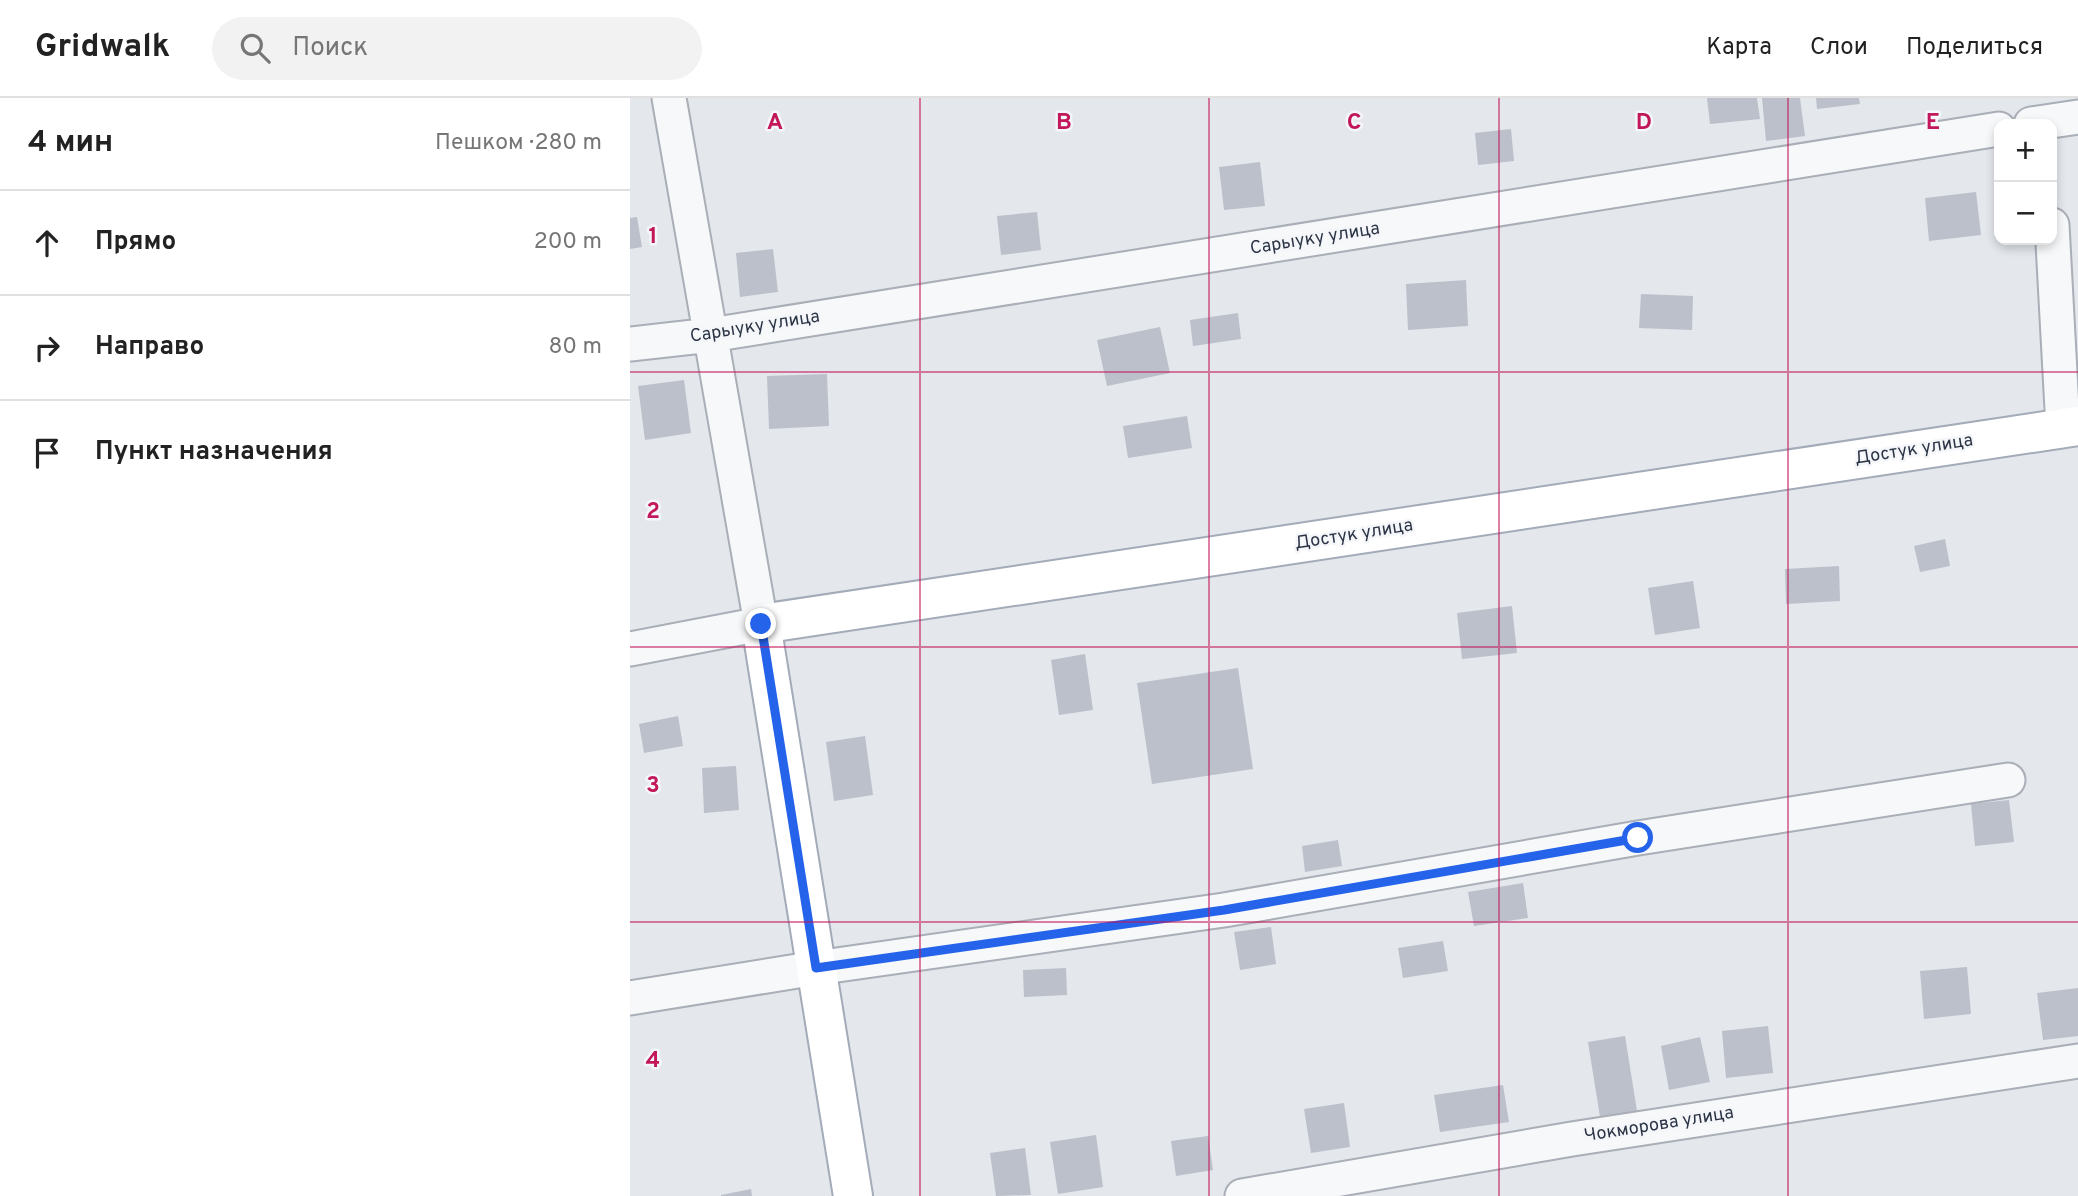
<!DOCTYPE html>
<html lang="ru">
<head>
<meta charset="utf-8">
<style>
	body { margin:0; font-family:Overpass,sans-serif; background:#f2f2f2; color:#222 }
	.controls { position:absolute; right:21px; top:21px; display:grid; overflow:hidden; border-radius:14px; box-shadow:0 4px 10px #0003 }
	.controls button { width:63px; height:63px; display:grid; place-items:center; padding:0; border:0; border-bottom:2px solid #e0e0e0; background:#fff; color:#222; font:35px sans-serif }
	.stop { position:absolute; width:21px; height:21px; margin:-16px; border:5px solid #2563eb; border-radius:50%; background:#fff }
	.stop.end { background:#2563eb; border-color:#fff; box-shadow:0 2px 7px #0008 }
	.list { margin:0; padding:0; list-style:none }
	h2 { display:flex; justify-content:space-between; align-items:center; height:91px; margin:0; padding:0 28px; font-size:30px }
	h2 small { font-size:23px; font-weight:400; color:#767676 }
	.list li { display:grid; grid-template-columns:46px 1fr auto; gap:21px; align-items:center; box-sizing:border-box; height:105px; padding:0 28px; border-top:2px solid #e0e0e0 }
	.list b { display:block; font-size:26px; white-space:nowrap }
	.list em { font-size:23px; font-style:normal; color:#767676 }
	.icon { flex:none; width:38px; height:38px; fill:none; stroke:currentColor; stroke-width:2; stroke-linecap:round; stroke-linejoin:round }
	.map { position:relative; flex:none; width:1448px; height:1098px; overflow:hidden }
	header { display:flex; align-items:center; gap:42px; box-sizing:border-box; height:98px; padding:0 35px; background:#fff; border-bottom:2px solid #e0e0e0 }
	header strong { font-size:33px }
	nav { display:flex; gap:38px; margin-inline-start:auto; font-size:24px }
	.search { width:490px; height:63px; background:#f2f2f2; display:flex; align-items:center; gap:18px; box-sizing:border-box; padding:0 24px; border-radius:38px; color:#767676; font-size:26px }
	main { display:flex }
	aside { flex:1; background:#fff }
	.map>svg:first-child { display:block }
</style>
</head>
<body>
<header>
<strong>Gridwalk</strong>
<div class="search"><svg class="icon" aria-label="search" viewBox="0 0 24 24"><circle cx="10" cy="10" r="6"/><path d="M15 15l6 6"/></svg>Поиск</div>
<nav><a>Карта</a><a>Слои</a><a>Поделиться</a></nav>
</header>
<main>
<aside>
<h2>4 мин<small>Пешком · 280 m</small></h2>
<ul class="list">
<li><svg class="icon" aria-label="ahead" viewBox="0 0 24 24"><path d="M12 20V5M6 11l6-6 6 6"/></svg><div><b>Прямо</b></div><em>200 m</em></li>
<li><svg class="icon" aria-label="right" viewBox="0 0 24 24"><path d="M7 20v-9h11M14 6l5 5-5 5"/></svg><div><b>Направо</b></div><em>80 m</em></li>
<li><svg class="icon" aria-label="arrive" viewBox="0 0 24 24"><path d="M6 21V4h12l-3 4 3 4H6"/></svg><div><b>Пункт назначения</b></div></li>
</ul>
</aside>
<div class="map">
<svg width="1448" height="1098" viewBox="0 0 1448 1098">
	<rect width="100%" height="100%" fill="#e4e7ec"/>
	<!-- building -->
	<path fill="#bbc0ca" d="M1077 0H1127L1130 21 1080 26Z
		M1132 0H1170L1175 38 1136 43Z
		M1186 0H1229L1230 6 1187 11Z
		M881 31 884 63 848 67 845 35Z
		M630 64 635 108 594 112 589 69Z
		M1346 94 1351 137 1299 143 1295 100Z
		M407 114 411 152 371 157 367 118Z
		M7 119 12 149 0 151V120Z
		M143 151 148 194 110 199 106 155Z
		M836 182 838 228 778 232 776 186Z
		M1011 196 1063 198 1062 232 1009 230Z
		M608 215 611 241 563 248 560 222Z
		M530 229 540 275 477 288 467 242Z
		M197 276 199 328 139 331 137 278Z
		M54 282 61 335 15 342 8 288Z
		M557 318 562 350 498 360 493 328Z
		M1315 441 1320 468 1290 474 1284 448Z
		M1209 468 1210 503 1156 506 1155 471Z
		M1063 483 1070 530 1025 537 1018 490Z
		M882 508 887 555 832 561 827 515Z
		M455 556 463 612 429 617 421 562Z
		M608 570 623 671 522 686 507 585Z
		M48 618 53 648 14 655 9 626Z
		M235 638 243 697 204 703 196 644Z
		M106 668 109 712 74 715 72 670Z
		M1379 702 1384 744 1345 748 1341 706Z
		M708 742 712 768 675 774 672 748Z
		M893 785 898 820 844 828 838 794Z
		M641 829 646 866 610 872 604 834Z
		M813 843 818 873 773 880 768 850Z
		M1337 869 1341 916 1294 921 1290 873Z
		M436 870 437 897 394 899 393 872Z
		M1448 890V938L1413 942 1407 895Z
		M1138 928 1143 975 1096 980 1092 933Z
		M995 938 1007 1013 970 1019 958 944Z
		M1070 939 1080 984 1039 992 1031 948Z
		M873 987 879 1024 810 1034 804 997Z
		M714 1005 720 1049 681 1055 674 1011Z
		M466 1037 473 1089 428 1096 420 1044Z
		M578 1038 583 1072 546 1078 541 1043Z
		M395 1050 401 1097 366 1098 360 1055Z
		M121 1091 122 1098H91V1097Z"/>
	<g fill="none" stroke-linecap="round" stroke-linejoin="round">
		<!-- minor casing -->
		<g stroke="#a9aeb7" stroke-width="37">
			<path id="minor" d="M1401 26 1448 19
				M1422 127 1433 330
				M0 246 81 237 1369 31
				M0 551 131 526 39 0
				M0 900 186 870 594 812 1008 740 1378 682
				M612 1098 942 1041 1448 963"/>
		</g>
		<!-- major casing -->
		<g stroke="#a3abb8" stroke-width="42">
			<path id="major" d="M223 1098 131 526 1448 328"/>
		</g>
		<!-- minor -->
		<use href="#minor" stroke="#f7f8fa" stroke-width="33"/>
		<!-- major -->
		<use href="#major" stroke="#fff" stroke-width="38"/>
	</g>
	<g fill="none" stroke-linecap="round" stroke-linejoin="round">
		<!-- route -->
		<path stroke="#2563eb" stroke-width="9" d="M131 526 186 870 594 812 1008 740"/>
	</g>
	<!-- grid -->
	<path fill="none" stroke="#c2185b" stroke-width="2" stroke-opacity="0.55" d="M290 0V1098M579 0V1098M869 0V1098M1158 0V1098M0 274H1448M0 549H1448M0 824H1448"/>
	<g text-anchor="middle" dominant-baseline="central" stroke-width="5" stroke-linejoin="round" paint-order="stroke">
		<!-- street labels -->
		<g font-size="18" fill="#2b3445" stroke="#f4f6f9">
			<text transform="translate(685 141) rotate(-9)">Сарыуку улица</text>
			<text transform="translate(125 229) rotate(-9)">Сарыуку улица</text>
			<text transform="translate(1284 352) rotate(-9)">Достук улица</text>
			<text transform="translate(724 437) rotate(-9)">Достук улица</text>
			<text transform="translate(1029 1027) rotate(-9)">Чокморова улица</text>
		</g>
	</g>
	<g font-size="23" text-anchor="middle" font-weight="bold" fill="#c2185b" stroke="#f4f6f9" stroke-width="5" stroke-linejoin="round" paint-order="stroke">
		<text x="145" y="31">A</text>
		<text x="434" y="31">B</text>
		<text x="724" y="31">C</text>
		<text x="1014" y="31">D</text>
		<text x="1303" y="31">E</text>
		<text x="23" y="145">1</text>
		<text x="23" y="420">2</text>
		<text x="23" y="694">3</text>
		<text x="23" y="969">4</text>
	</g>
</svg>
<div class="controls">
<button>+</button>
<button>−</button>
</div>
<div class="stop" style="left:1008px;top:740px"></div>
<div class="stop end" style="left:131px;top:526px"></div>
</div>
</main>
</body>
</html>
